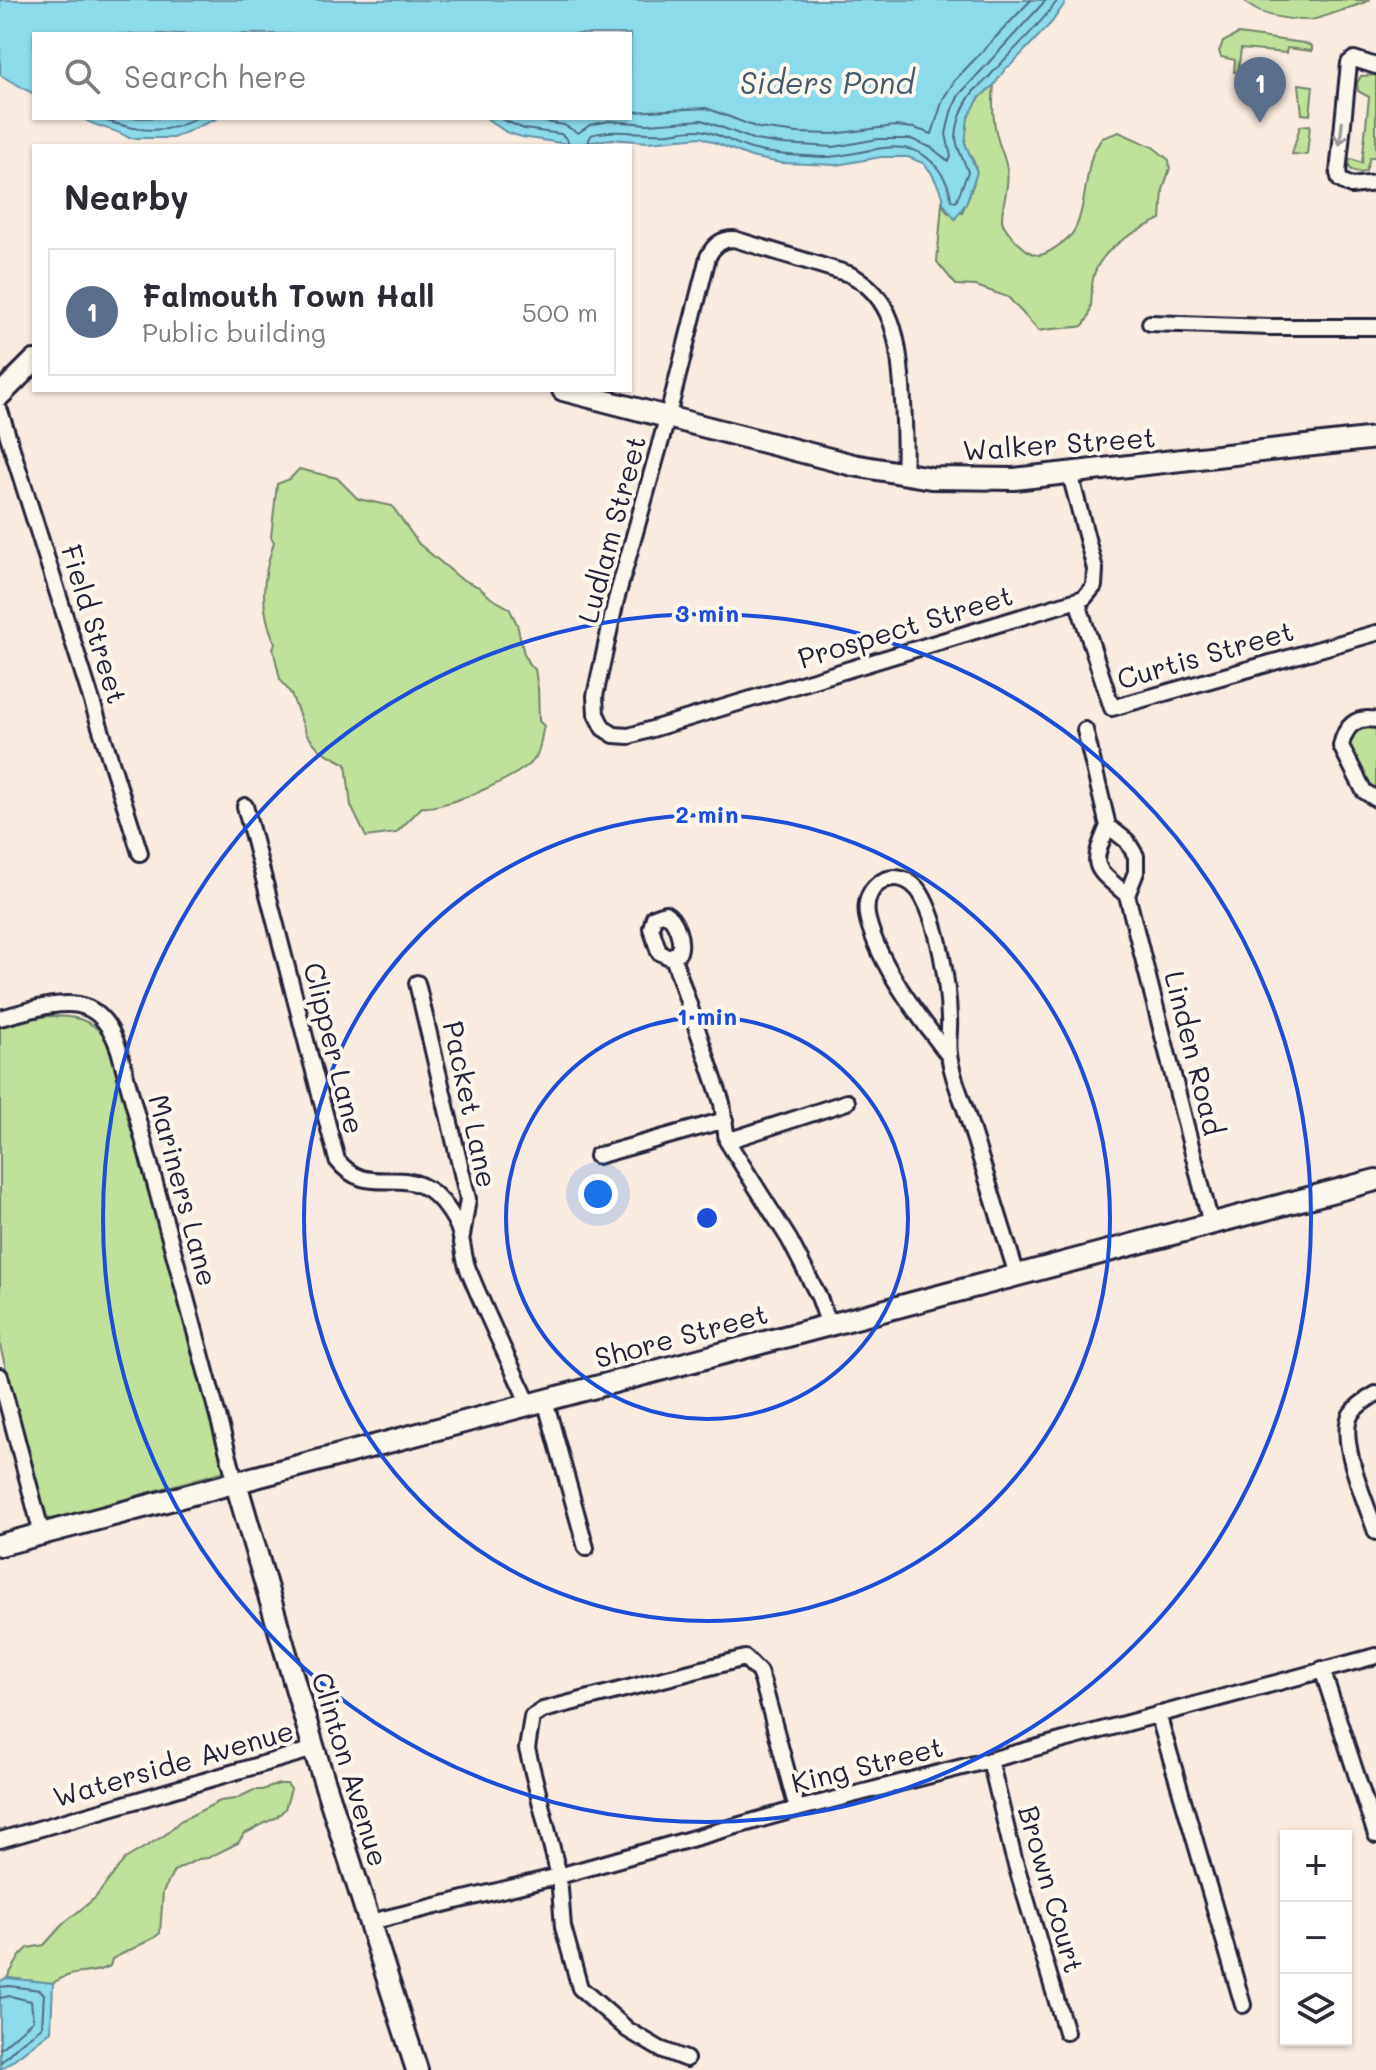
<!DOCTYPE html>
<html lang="en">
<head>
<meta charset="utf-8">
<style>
	body { margin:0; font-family:Mali,sans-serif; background:#f7f7f7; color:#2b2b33 }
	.controls { position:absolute; right:24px; bottom:24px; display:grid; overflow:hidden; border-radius:0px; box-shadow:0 2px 6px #0004 }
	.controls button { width:72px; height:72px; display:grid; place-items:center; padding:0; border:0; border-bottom:2px solid #e1e1e2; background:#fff; color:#2b2b33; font:40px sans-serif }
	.you { position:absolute; left:598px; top:1194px; width:28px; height:28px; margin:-20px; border:6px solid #fff; border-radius:50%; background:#1a73e8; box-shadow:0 0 0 12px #1a73e833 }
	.badge { display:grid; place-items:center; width:52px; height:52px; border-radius:50%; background:#c8321e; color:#fff; font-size:26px; font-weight:700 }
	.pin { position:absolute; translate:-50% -66px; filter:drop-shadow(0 2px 4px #0008) }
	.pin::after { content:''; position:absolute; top:42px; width:28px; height:24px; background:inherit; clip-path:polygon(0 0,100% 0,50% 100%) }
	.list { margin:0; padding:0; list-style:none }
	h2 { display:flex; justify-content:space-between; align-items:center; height:104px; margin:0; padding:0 32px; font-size:34px }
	h2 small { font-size:26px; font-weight:400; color:#7c7c81 }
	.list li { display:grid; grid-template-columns:52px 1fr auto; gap:24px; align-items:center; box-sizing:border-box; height:128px; margin:0 16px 16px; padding:0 16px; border:2px solid #e1e1e2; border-radius:0px }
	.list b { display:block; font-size:30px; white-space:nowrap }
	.list p { margin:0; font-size:26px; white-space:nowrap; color:#7c7c81 }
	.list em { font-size:26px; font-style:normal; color:#7c7c81 }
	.icon { flex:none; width:44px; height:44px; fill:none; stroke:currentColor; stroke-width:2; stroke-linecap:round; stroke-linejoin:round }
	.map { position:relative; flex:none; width:1376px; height:2070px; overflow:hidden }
	.search { position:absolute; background:#fff; box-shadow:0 2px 6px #0004; left:32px; top:32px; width:600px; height:88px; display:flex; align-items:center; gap:20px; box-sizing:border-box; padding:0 28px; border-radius:0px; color:#7c7c81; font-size:30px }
	.panel { position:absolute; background:#fff; box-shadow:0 2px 6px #0004; left:32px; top:144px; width:600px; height:248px; border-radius:0px }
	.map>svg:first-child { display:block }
</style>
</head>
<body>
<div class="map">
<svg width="1376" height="2070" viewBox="0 0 1376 2070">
	<rect width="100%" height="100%" fill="#faebe0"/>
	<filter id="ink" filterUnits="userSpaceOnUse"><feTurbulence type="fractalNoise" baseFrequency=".0125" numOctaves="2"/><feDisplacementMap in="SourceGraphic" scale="16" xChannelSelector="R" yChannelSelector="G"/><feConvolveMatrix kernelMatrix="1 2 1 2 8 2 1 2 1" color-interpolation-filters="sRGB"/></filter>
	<g filter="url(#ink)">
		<!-- green -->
		<path fill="#bfe19a" stroke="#70826a" stroke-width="2" d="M1244 0H1370C1364 3 1316 20 1310 20 1291 20 1257 17 1244 0Z
			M1238 34 1304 43 1312 46V51L1287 48 1286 53 1241 49 1238 72H1234L1235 60 1221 57 1219 51 1223 42Z
			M1376 75V157H1370L1366 171 1361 173 1351 170 1348 163 1351 159 1362 163 1369 97 1358 91 1357 83 1361 76Z
			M1299 84 1313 86 1310 115 1302 114Z
			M994 85C992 103 993 123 998 140 1001 150 1006 160 1007 170 1010 187 1002 202 1002 219 1002 229 1029 257 1040 255 1050 253 1064 242 1071 235 1083 223 1086 177 1091 159 1093 151 1098 145 1102 138L1119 132 1153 147 1169 160 1170 168 1163 190 1161 219C1136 231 1099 248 1093 279 1090 293 1095 315 1082 326 1078 328 1049 328 1039 331L1008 297 976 286 956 285 937 262 942 203 948 213 962 212C966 204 977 178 976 170 975 161 969 154 966 146 959 125 976 97 994 85Z
			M1310 125 1307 155 1292 154 1300 126Z
			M299 469 337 478 358 499 392 506 419 544 461 579 479 587 491 598 509 608 517 624 524 654 529 665 535 669 538 688 539 721 544 726C541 735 541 749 536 757 524 776 443 810 422 807L396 833 366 837 351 806 346 764 320 750 307 735 291 694 280 679 273 648 275 643C259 607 262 579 274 542L271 537 277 484 290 479Z
			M1370 726 1376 728V793C1367 788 1365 781 1360 772 1349 751 1338 735 1370 726Z
			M46 1016C71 1016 91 1017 107 1039L159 1220 225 1471 51 1520 45 1516 0 1346V1026Z
			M279 1784H287L291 1789 285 1809 277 1817 244 1834 238 1843 208 1858 198 1859 174 1871 163 1892 160 1933 154 1938 112 1959 110 1966C89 1977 74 1968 53 1983L7 1978 20 1956 28 1948 44 1945 64 1923 95 1898 125 1859 165 1835 180 1821 220 1801 235 1799 254 1790H262Z"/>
		<!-- water -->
		<path fill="#8cdbea" stroke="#6291a4" stroke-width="2" d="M0 0H1067L1052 22 1011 65 1006 68 994 85 979 98 968 118 965 143 977 172 966 203 955 219 943 203V196L931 172 923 163 908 157H881L837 165 781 163 751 157 701 137 648 142 612 139 574 145 522 137 506 132 486 118H630V34H34V94L0 75Z
			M83 118H218L173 138H129C115 128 97 129 83 118Z
			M7 1978 53 1983 51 2031 0 2070V1981Z"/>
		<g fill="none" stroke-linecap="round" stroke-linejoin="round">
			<!-- shore -->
			<path stroke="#4c6c81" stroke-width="2" d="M630 112 706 108 758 128 798 133 833 134 895 126 914 128 932 134 943 99 955 80 1031 0
				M97 118C131 129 163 138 196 118
				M499 118 524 129 561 134 567 139 569 146
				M522 118 564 125 578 133 590 125 609 121 648 124 702 120 755 140 782 144 834 147 878 139H911L932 148 948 161 951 157 946 134 951 112 959 95 1046 0
				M587 146 591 135C616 128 643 135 669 133 681 132 694 128 705 131 721 135 735 144 751 149 773 155 799 156 823 157 852 158 883 141 913 150 932 156 950 180 951 200L956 202 968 172C965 161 956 149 956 137 957 121 964 103 974 91 979 86 984 83 988 78 1010 52 1037 29 1058 0
				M0 1987 9 1986 40 1990 44 1994 42 2027 20 2043 0 2063
				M0 1998 10 1996 31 2001 33 2020 0 2049"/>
			<!-- street casing -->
			<g stroke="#22223b" stroke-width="20">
				<path id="street" d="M1376 66 1354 59 1349 63 1338 173 1340 180 1351 186 1376 183
					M1150 323 1270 327H1376
					M0 411 140 853
					M904 474C906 444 904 416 902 386 898 341 894 296 849 274L734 239C721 239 713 246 708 257L667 419 616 600 595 696 596 714 603 728 614 735 629 736 1084 598 1094 586 1095 569 1070 474
					M1077 600 1112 708 1376 633
					M1376 720C1356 716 1345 726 1341 746L1364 791 1376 799
					M1085 730 1108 826 1127 841 1136 856V872L1127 895 1211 1224
					M245 806 337 1160C367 1198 399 1166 432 1192 444 1202 459 1222 461 1238 464 1251 464 1262 470 1274 488 1318 509 1361 529 1404
					M1108 826C1090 868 1093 866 1127 895
					M665 913C676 919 683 940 679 952L669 957 659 952 651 928 654 917Z
					M673 957 722 1103 727 1141 789 1239 819 1297 829 1325
					M417 983 468 1199 462 1236
					M0 1018C53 1005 97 983 119 1050L236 1483
					M949 1056C920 1018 880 967 868 920 858 882 901 862 921 894 939 924 948 983 949 1018 950 1030 947 1042 949 1054 951 1075 962 1098 968 1118 984 1170 1001 1223 1017 1275
					M727 1141 847 1102
					M597 1156 725 1120
					M0 1376 42 1534
					M1376 1394C1367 1399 1356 1406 1351 1414 1337 1439 1367 1505 1376 1532
					M545 1400 586 1548
					M1322 1669 1376 1835
					M1158 1714 1243 2005
					M990 1760 1013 1855 1066 2032
					M0 1840 314 1749
					M370 1922 559 1876 797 1809 990 1760 1376 1656
					M686 2059 660 2049 628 2030 580 1988 563 1927 559 1876 527 1749 532 1717 543 1710 745 1658 759 1672 763 1683 797 1809"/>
			</g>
			<!-- secondary casing -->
			<g stroke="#22223b" stroke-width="26">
				<path id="secondary" d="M563 390 853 465 931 478 1014 479 1376 438
					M0 395 34 361
					M236 1483 314 1749 417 2070
					M0 1545 1376 1180"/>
			</g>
			<!-- street -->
			<use href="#street" stroke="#fbf7ec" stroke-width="14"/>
			<!-- secondary -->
			<use href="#secondary" stroke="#fbf7ec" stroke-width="20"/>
		</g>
		<!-- one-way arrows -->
		<defs><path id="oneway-shaft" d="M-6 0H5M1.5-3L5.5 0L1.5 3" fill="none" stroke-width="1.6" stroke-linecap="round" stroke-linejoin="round" transform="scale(2)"/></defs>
		<use stroke="#99979c" href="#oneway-shaft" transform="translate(1341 133) rotate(96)"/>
	</g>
	<!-- distance rings -->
	<g fill="none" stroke="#1d4ed8" stroke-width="4">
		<circle cx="707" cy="1218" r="201"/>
		<circle cx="707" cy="1218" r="403"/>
		<circle cx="707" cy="1218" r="604"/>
	</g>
	<g text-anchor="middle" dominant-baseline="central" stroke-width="8" stroke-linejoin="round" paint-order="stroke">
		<!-- street labels -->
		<g font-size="28" fill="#22223b" stroke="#fbf7ec">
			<text transform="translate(1059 443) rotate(-4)">Walker Street</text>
			<text transform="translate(611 529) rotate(-75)">Ludlam Street</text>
			<text transform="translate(95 624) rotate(73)">Field Street</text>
			<text transform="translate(905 626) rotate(-17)">Prospect Street</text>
			<text transform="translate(1205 654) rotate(-16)">Curtis Street</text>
			<text transform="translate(335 1048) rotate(76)">Clipper Lane</text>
			<text transform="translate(1195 1053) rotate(76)">Linden Road</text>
			<text transform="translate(471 1104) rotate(78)">Packet Lane</text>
			<text transform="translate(184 1190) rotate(75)">Mariners Lane</text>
			<text transform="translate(681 1335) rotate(-15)">Shore Street</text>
			<text transform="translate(173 1763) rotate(-16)">Waterside Avenue</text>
			<text transform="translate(867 1764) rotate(-14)">King Street</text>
			<text transform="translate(351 1769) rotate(73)">Clinton Avenue</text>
			<text transform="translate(1052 1889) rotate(74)">Brown Court</text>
		</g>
		<!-- water labels -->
		<g font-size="30" font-style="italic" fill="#425a70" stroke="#fbf7ec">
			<text x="827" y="82">Siders Pond</text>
		</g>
	</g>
	<circle cx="707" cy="1218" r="12" fill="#1d4ed8" stroke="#fbf7ec" stroke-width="4"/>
	<g font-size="24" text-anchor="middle" font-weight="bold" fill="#1d4ed8" stroke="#fbf7ec" stroke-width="8" stroke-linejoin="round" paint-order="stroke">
		<text x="707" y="622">3 min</text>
		<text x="707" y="823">2 min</text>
		<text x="707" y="1025">1 min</text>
	</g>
</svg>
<div class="controls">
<button>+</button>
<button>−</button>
<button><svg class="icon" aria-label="layers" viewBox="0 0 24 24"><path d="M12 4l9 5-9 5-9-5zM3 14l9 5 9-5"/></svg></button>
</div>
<div class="you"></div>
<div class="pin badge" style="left:1260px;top:123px;background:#5c6f8a">1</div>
<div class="search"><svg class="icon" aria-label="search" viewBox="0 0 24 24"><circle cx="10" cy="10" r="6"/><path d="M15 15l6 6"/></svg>Search here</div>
<section class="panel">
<h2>Nearby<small></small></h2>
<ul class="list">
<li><span class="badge" style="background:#5c6f8a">1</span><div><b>Falmouth Town Hall</b><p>Public building</p></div><em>500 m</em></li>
</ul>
</section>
</div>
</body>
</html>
